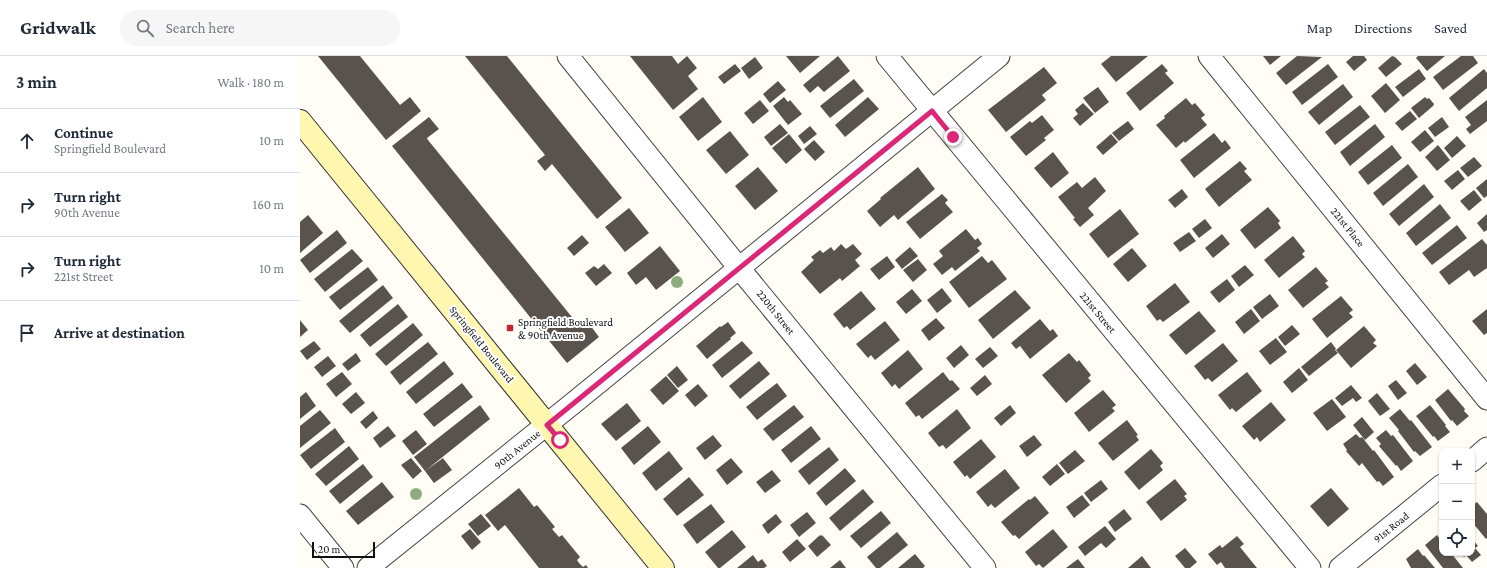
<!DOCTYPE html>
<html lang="en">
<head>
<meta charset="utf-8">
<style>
	body { margin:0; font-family:"Crimson Pro",serif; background:#f6f6f7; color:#1f2937 }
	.controls { position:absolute; right:12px; bottom:12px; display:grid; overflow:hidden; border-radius:8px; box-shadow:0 1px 3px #0004 }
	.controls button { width:36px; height:36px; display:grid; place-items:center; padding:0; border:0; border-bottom:1px solid #e0e1e3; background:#fff; color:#1f2937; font:20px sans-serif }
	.scale { position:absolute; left:12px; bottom:10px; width:63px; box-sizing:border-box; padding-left:4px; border:2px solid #111; border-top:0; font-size:11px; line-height:14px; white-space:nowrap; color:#111; -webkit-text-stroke:3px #fff; paint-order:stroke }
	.stop { position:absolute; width:12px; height:12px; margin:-9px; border:3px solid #db2777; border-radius:50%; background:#fff }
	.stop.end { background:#db2777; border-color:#fff; box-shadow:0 1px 4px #0008 }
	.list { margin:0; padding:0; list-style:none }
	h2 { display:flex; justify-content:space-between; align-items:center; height:52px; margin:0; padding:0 16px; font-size:17px }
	h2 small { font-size:13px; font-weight:400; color:#747a83 }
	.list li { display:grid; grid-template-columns:26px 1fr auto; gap:12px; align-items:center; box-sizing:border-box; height:64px; padding:0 16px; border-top:1px solid #e0e1e3 }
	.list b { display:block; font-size:15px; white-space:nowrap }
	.list p { margin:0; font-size:13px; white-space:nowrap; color:#747a83 }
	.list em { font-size:13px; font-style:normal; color:#747a83 }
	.icon { flex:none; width:22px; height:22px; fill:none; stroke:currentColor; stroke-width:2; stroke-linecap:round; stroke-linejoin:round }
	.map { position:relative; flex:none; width:1187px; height:512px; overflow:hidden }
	header { display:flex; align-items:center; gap:24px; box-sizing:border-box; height:56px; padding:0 20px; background:#fff; border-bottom:1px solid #e0e1e3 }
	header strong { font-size:19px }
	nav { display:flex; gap:22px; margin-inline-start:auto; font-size:14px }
	.search { width:280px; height:36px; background:#f6f6f7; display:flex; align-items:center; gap:10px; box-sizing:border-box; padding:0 14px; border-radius:22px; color:#747a83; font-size:15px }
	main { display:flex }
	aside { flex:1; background:#fff }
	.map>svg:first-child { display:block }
</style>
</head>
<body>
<header>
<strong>Gridwalk</strong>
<div class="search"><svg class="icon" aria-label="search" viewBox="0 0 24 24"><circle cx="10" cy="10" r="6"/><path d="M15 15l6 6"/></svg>Search here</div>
<nav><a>Map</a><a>Directions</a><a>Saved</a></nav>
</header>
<main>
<aside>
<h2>3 min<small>Walk · 180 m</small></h2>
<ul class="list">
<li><svg class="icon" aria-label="ahead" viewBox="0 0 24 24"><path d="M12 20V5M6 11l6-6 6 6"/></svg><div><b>Continue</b><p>Springfield Boulevard</p></div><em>10 m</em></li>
<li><svg class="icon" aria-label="right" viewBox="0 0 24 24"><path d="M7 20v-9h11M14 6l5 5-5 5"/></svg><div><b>Turn right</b><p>90th Avenue</p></div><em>160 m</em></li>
<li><svg class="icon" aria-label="right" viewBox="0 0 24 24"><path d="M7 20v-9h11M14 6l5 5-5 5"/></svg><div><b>Turn right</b><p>221st Street</p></div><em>10 m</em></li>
<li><svg class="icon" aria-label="arrive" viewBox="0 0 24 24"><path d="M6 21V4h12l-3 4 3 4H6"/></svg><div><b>Arrive at destination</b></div></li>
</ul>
</aside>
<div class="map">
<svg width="1187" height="512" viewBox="0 0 1187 512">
	<rect width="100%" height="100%" fill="#fffdf5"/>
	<!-- building -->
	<path fill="#5a524d" d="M18 0H60L100 49 110 41 121 55 86 84Z
		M165 0H207L322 142 297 163 252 108 245 115 237 105 245 99Z
		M330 0H372L378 8 387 0 397 12 388 20 398 33 373 54Z
		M486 0H520L500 17Z
		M538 0 550 15 524 36 518 30 510 37 503 29Z
		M811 0H848L816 26 801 8Z
		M963 0H981L970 9Z
		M997 0 1022 1 986 29 976 17Z
		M1053 0H1064L1067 4 1054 15 1046 6Z
		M1092 0 1095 1 1102 8 1086 21 1078 12Z
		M1118 0H1145L1127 15 1116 2Z
		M1161 0H1173L1178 7 1143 34 1133 21Z
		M455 1 463 12 449 23 441 12Z
		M435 8 441 15 424 28 418 21Z
		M862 8 868 15 865 17 874 27 840 55 826 37Z
		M1028 8 1038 21 1002 49 992 36Z
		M744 11 757 27 742 39 746 44 706 76 688 54Z
		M1119 13 1126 23 1103 41 1095 31Z
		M1184 13 1187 17V32L1159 55 1149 42Z
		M554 23 564 35 530 62 520 50Z
		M478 25 486 34 470 47 463 38Z
		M1086 27 1100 44 1085 57 1071 40Z
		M1043 28 1053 41 1019 69 1008 56Z
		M798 31 809 46 795 57 783 42Z
		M403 41 422 66 398 85 379 61Z
		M484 41 488 46 490 44 502 58 488 69 473 50Z
		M568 41 579 53 545 81 535 69Z
		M1125 41 1127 43 1129 42 1134 48 1133 50 1119 62 1111 52Z
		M886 42 892 49 895 47 905 59 901 62 907 69 885 87 884 85 876 92 856 69 865 62 864 60Z
		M460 44 469 55 453 68 444 57Z
		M1187 44V65L1170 78 1166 73 1171 69 1165 61Z
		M783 47 794 58 780 70 773 62 778 58 775 54Z
		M1060 49 1070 61 1035 89 1025 76Z
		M1110 55 1117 63 1102 75 1095 67Z
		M742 59 754 74 744 82 746 84 726 100 710 81 730 65 732 67Z
		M129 61 139 73 127 82 128 84 280 271 287 265 299 281 267 307 92 90Z
		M1142 61 1149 71 1135 81 1128 72Z
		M828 65 834 73 819 85 812 77Z
		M480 68 488 77 471 90 464 81Z
		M1075 68 1085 81 1050 110 1040 96Z
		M510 70 517 78 504 88 498 80Z
		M1125 74 1134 85 1120 96 1111 86Z
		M430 75 449 99 426 118 406 94Z
		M914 77 922 87 925 84 931 92 894 122 880 104Z
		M489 78 502 94 486 108 472 92Z
		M811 78 818 86 803 99 796 91Z
		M1157 80 1166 90 1152 102 1144 92Z
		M514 84 525 96 515 105 504 93Z
		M1092 89 1102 102 1068 129 1058 116Z
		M1138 89 1150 104 1137 115 1125 101Z
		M753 96 769 117 751 132 734 112Z
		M1174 101 1182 110 1168 121 1160 112Z
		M940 105 947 113 944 115 952 124 919 151 905 133Z
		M1108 108 1118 121 1083 150 1073 137Z
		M458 111 478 135 455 154 435 130Z
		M618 111 635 133 598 164 594 159 580 171 567 155 581 143 580 142Z
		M1158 114 1165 123 1152 134 1144 125Z
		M795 121 806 135 788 152 794 159 780 171 773 163 775 162 758 141 777 126 782 132Z
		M1187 123V140L1184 142 1176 132Z
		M1124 128 1134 141 1099 170 1089 158Z
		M882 133 888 141 875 152 868 144Z
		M1174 134 1182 144 1169 155 1160 145Z
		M642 138 648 144 645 147 653 156 620 183 606 166Z
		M1140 148 1151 162 1116 190 1106 177Z
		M968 151 980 165 978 167 981 172 955 193 940 174Z
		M329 152 349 177 325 196 305 171Z
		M820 153 839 178 808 202 789 178Z
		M1187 158V174L1184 176 1177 167Z
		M8 159 23 177 0 197V166Z
		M905 163 912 172 899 182 892 173Z
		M1157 169 1167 182 1132 209 1122 197Z
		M666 173 675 184 678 182 682 188 677 192 680 195 655 215 652 211 642 219 633 208 643 200 639 195Z
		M37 174 47 187 10 217 0 204Z
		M889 176 896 185 880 196 873 187Z
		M922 178 930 188 913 202 905 192Z
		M282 179 289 187 274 200 267 192Z
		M993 180 1005 195 1002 198 1005 201 979 222 964 204Z
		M1182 183 1187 189V212L1174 221 1169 214 1149 229 1139 216Z
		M541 188 546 193 553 188 562 198 555 204 560 210 542 225 540 222 520 238 501 216 514 204 511 201 520 194 523 197 531 191 534 195Z
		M360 190 380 215 356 234 346 221 336 229 327 217Z
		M610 191 618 200 602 213 595 204Z
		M832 192 847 210 828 226 813 208Z
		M52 193 63 205 25 236 14 223Z
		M587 200 595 211 579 224 570 213Z
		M682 200 688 207 692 204 707 223 669 252 649 226Z
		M618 203 627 214 613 226 603 214Z
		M304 208 312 217 296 230 285 217 294 210 298 213Z
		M945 209 954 219 939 231 931 220Z
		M68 211 78 224 40 254 29 241Z
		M1016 211 1028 225 1025 227 1029 231 1003 252 988 234Z
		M927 223 935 234 919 247 910 236Z
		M875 227 890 246 863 266 860 263 857 265 846 250Z
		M83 229 93 242 50 277 39 265Z
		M642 232 652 245 637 257 627 244Z
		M612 233 622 245 606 258 596 246Z
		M715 234 731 252 693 283 678 264Z
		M561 235 576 253 550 274 547 270 544 272 533 258Z
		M970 238 979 250 962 263 953 251Z
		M1041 240 1053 254 1049 257 1053 261 1027 282 1012 263Z
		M98 248 108 261 70 291 60 279Z
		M951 253 960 265 944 278 935 266Z
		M1187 253V277L1184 279 1172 265Z
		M899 255 916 275 886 299 869 279Z
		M636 262 645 272 629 285 621 274Z
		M740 263 750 275 753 273 758 280 730 303 720 290 716 293 711 287Z
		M0 264 8 274 0 281Z
		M585 265 600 284 575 304 571 299 568 302 556 288Z
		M428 266 436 277 430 282 431 283 407 303 396 290 420 270 421 271Z
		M113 267 123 279 86 310 75 298Z
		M992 269 1000 278 985 290 978 281Z
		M1064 270 1076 284 1073 287 1077 290 1051 312 1036 294Z
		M976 282 987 296 970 309 959 295Z
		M14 285 21 293 7 304 0 295Z
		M442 285 453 297 422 322 412 309Z
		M128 286 138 298 100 329 90 316Z
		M1031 286 1036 293 1035 294 1038 297 1009 320 1001 311Z
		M923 287 938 305 912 326 908 322 905 324 894 310Z
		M661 289 669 299 654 312 646 302Z
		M690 291 698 300 683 312 675 303Z
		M608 294 623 313 599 333 595 328 592 331 581 317Z
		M56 297 61 305 48 315 42 308Z
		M769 297 777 306 779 304 791 319 788 322 791 325 766 347 742 319Z
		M28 300 36 310 22 321 14 311Z
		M144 305 154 318 116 348 106 336Z
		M459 305 470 318 440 343 429 330Z
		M1115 307 1127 321 1117 329 1106 315Z
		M377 310 388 324 378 332 367 319Z
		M999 312 1008 324 992 337 983 326Z
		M42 316 52 328 36 341 26 328Z
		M643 316 650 325 652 324 660 333 622 363 619 359 616 361 605 347Z
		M947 316 962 335 936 356 932 352 930 354 918 339Z
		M685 319 692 328 677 340 670 332Z
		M366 320 379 335 363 349 350 334Z
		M1096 324 1107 337 1098 344 1088 330Z
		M162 327 173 341 134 371 123 358Z
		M477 327 487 340 457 364 446 351Z
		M398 328 408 340 395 351 385 339Z
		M1051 329 1062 342 1056 346 1053 342 1042 350 1035 342Z
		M1148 333 1165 353 1164 355 1169 360 1157 370 1152 364 1151 365 1135 344Z
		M803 334 816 349 812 352 815 355 789 376 774 357Z
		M6 336 16 350 0 363V341Z
		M56 336 65 347 51 358 42 348Z
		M1077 337 1090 353 1080 360 1068 345Z
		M1032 343 1046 361 1027 375 1013 357Z
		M971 346 986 364 960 386 957 381 954 384 942 370Z
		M327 347 341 365 316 385 301 368Z
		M180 349 190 363 125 415 114 401Z
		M494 349 504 361 473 385 463 373Z
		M710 349 716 357 701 370 694 362Z
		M1130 349 1146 369 1145 370 1150 376 1138 385 1134 380 1133 381 1116 360Z
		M657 353 671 372 646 393 643 389 639 391 628 377Z
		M1100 353 1110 365 1111 364 1132 391 1120 400 1115 395 1114 396 1098 375 1099 374 1089 362Z
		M20 354 31 367 0 392V370Z
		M73 355 78 362 66 373 60 366Z
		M1062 361 1074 376 1065 384 1053 369Z
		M827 364 838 379 836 380 839 384 813 405 798 387Z
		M88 370 96 380 80 392 73 382Z
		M348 370 361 386 334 409 321 392Z
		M511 370 521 383 491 407 481 394Z
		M35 372 45 386 11 413 0 399Z
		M116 374 127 388 113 399 102 385Z
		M1086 374 1091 380 1093 379 1113 405 1101 415 1097 409 1096 410 1079 390 1081 388 1076 382Z
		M1056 378 1060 382 1062 381 1073 395 1074 394 1094 421 1083 430 1079 425 1077 426 1062 407 1059 410 1046 395 1047 394 1043 388Z
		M413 379 422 390 405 404 396 392Z
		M734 379 742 389 727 401 719 390Z
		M681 383 696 401 670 423 667 419 665 421 653 406Z
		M49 390 59 403 26 430 15 418Z
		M529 391 539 404 509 429 498 415Z
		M851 393 863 407 860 410 863 414 839 434 824 416Z
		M775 394 785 405 768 418 759 407Z
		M369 395 383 413 356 435 342 417Z
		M111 402 122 415 113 423 101 409Z
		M143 402 152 414 134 427 125 415Z
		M431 402 443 416 427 429 416 414Z
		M63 408 73 421 40 448 29 435Z
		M757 408 765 418 750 430 742 421Z
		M545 412 556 425 526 450 516 437Z
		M705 413 720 432 695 452 691 448 688 451 676 436Z
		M472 414 481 425 465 437 456 426Z
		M389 421 404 439 377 460 363 443Z
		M875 423 887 438 884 440 887 444 861 465 846 446Z
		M801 424 808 433 791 446 784 437Z
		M82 426 94 441 58 469 46 455Z
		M219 432 234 451 237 449 255 471 252 473 259 481 262 479 280 501 277 504 279 507 283 511 286 509 288 512H239L205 469 198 475 185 459Z
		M1031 432 1049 453 1028 471 1010 450Z
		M563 433 574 446 540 475 529 462Z
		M782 439 790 449 774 462 766 451Z
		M735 440 749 457 719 483 715 479 713 480 701 466 729 443 730 444Z
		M1177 446 1187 458V482L1186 483 1172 466V450Z
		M411 448 425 466 397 488 383 469Z
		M824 453 832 463 815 476 808 466Z
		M581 455 591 467 561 492 550 480Z
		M507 456 516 467 499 481 490 469Z
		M181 458 191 470 178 480 168 468Z
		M476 458 482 466 468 478 462 469Z
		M805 470 816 483 806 492 801 487 785 500 778 491Z
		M170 473 181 486 172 494 161 480Z
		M753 473 768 491 743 512 739 508 736 510 725 496Z
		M432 474 446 491 420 512H418L405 496Z
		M597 476 608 489 580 512H576L567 501Z
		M520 479 521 480 522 479 531 489 517 501 508 490Z
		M1137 479 1142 486V497H1151L1163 512H1143L1125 489Z
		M937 480 944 488 940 491 957 512H925L921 506 917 509 908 498 920 489 922 492Z
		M497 483 506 493 490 506 482 496Z
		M1172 483 1178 490 1175 492 1181 499 1172 506 1166 499 1164 501 1161 497H1172Z
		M885 492 897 506 890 512H885L875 500Z
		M1118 493 1123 500 1124 499 1135 512H1111L1106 503Z
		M615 498 625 510 623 512H598Z
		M453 499 458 506 462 503 467 510 464 512H437Z
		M842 500 851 512H828Z
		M778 503 785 512H766Z
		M540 504 546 512H530Z"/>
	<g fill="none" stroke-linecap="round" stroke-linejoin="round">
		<!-- minor casing -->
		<g stroke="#444" stroke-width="23">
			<path id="minor" d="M268 0 439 212 685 512
				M587 0 1010 512
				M909 0 1187 343
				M1172 405 1187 392
				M0 459 43 512
				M68 512 271 349 699 0
				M1040 512 1142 429"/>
		</g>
		<!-- secondary casing -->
		<g stroke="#333" stroke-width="24">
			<path id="secondary" d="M0 65 363 512"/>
		</g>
		<!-- minor -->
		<use href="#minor" stroke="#fff" stroke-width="21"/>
		<!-- secondary -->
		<use href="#secondary" stroke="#fff6b0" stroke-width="22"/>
	</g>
	<!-- trees -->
	<g fill="#8dad7f">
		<circle cx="377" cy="226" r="6"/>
		<circle cx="116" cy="438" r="6"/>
	</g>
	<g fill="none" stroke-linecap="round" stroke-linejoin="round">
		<!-- route -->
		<path stroke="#db2777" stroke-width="5" d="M260 384 247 369 632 55 653 81"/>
	</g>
	<!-- markers -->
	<rect fill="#c4262e" stroke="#fff" stroke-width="1.5" x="206" y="268" width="8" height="8" rx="2"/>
	<g text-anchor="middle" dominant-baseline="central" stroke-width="4" stroke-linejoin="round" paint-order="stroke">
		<!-- street labels -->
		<g font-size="11" fill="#111" stroke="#fff">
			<text transform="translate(1048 171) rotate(51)">221st Place</text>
			<text transform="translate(476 256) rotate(51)">220th Street</text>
			<text transform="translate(798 256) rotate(50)">221st Street</text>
			<text transform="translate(182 288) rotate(51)">Springfield Boulevard</text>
			<text transform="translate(217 393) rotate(-39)">90th Avenue</text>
			<text transform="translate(1091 471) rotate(-39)">91st Road</text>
		</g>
		<!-- poi labels -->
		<g font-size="11" fill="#111" stroke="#fff" text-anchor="start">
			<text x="218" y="266">Springfield Boulevard<tspan x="218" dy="13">&amp; 90th Avenue</tspan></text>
		</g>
	</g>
</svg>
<div class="controls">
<button>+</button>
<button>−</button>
<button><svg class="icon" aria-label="locate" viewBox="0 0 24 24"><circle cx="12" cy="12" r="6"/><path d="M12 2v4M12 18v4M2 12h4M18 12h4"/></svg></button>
</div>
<div class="scale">20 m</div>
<div class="stop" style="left:260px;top:384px"></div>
<div class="stop end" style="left:653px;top:81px"></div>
</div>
</main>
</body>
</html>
